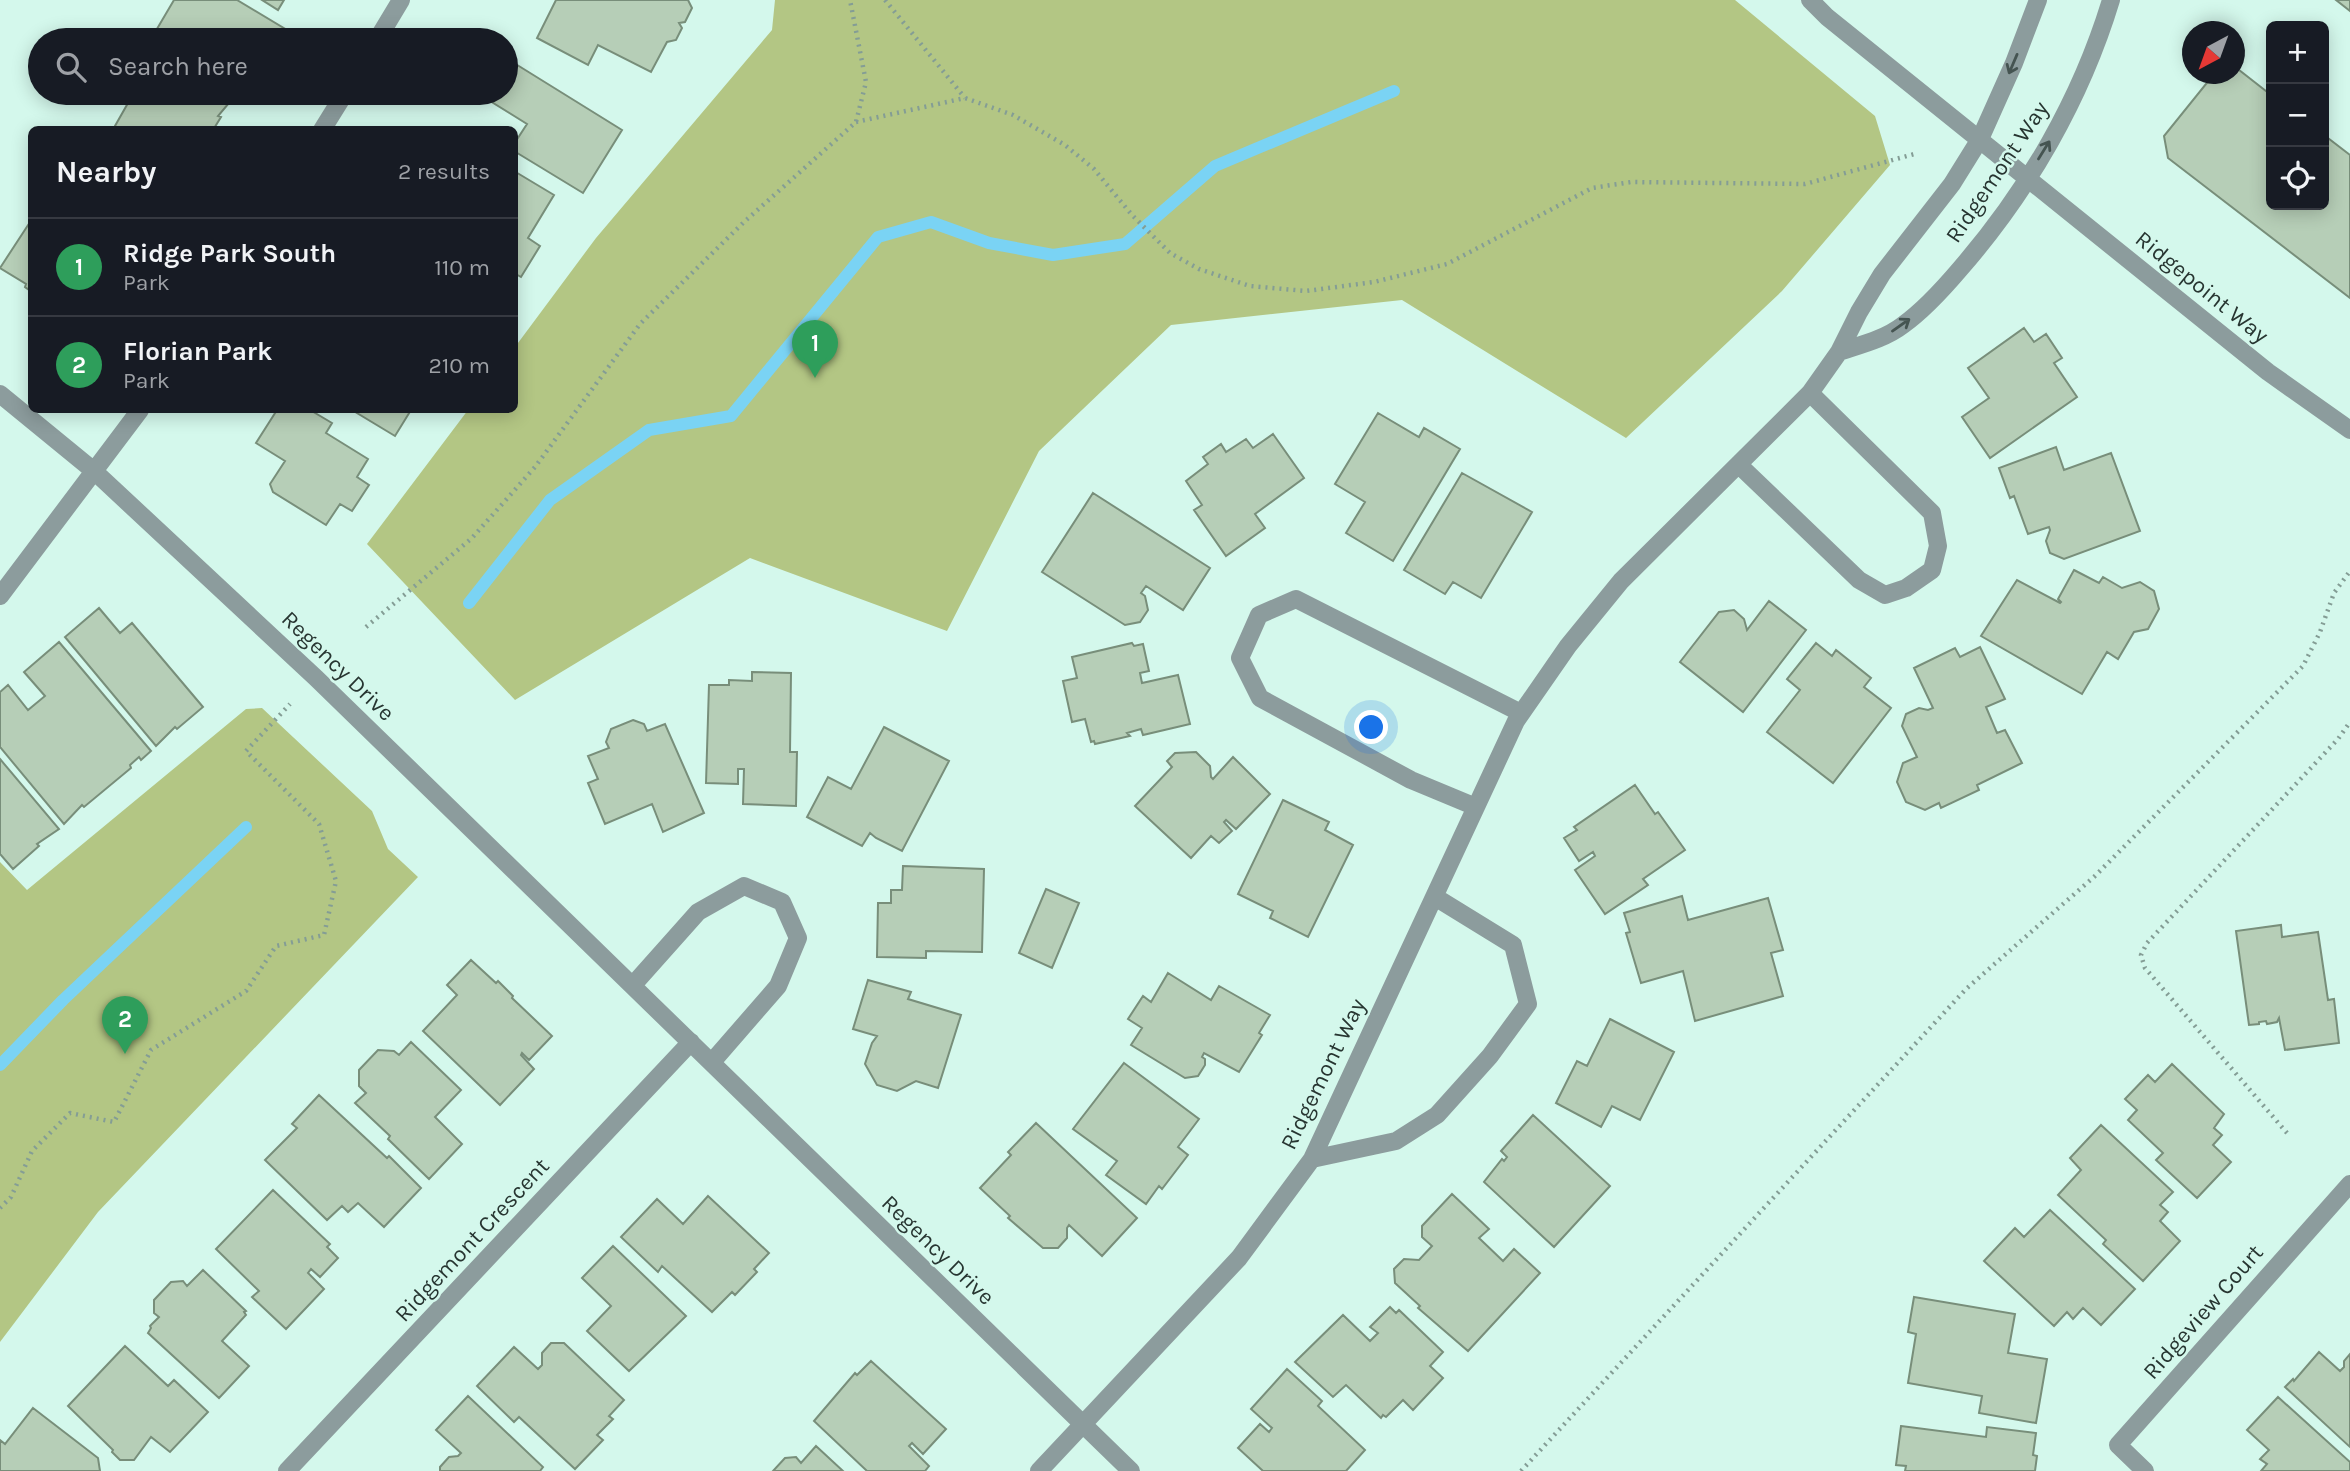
<!DOCTYPE html>
<html lang="en">
<head>
<meta charset="utf-8">
<style>
	body { margin:0; font-family:Karla,sans-serif; background:#242831; color:#f1f3f6 }
	.controls { position:absolute; right:21px; top:21px; display:grid; overflow:hidden; border-radius:10px; box-shadow:0 4px 18px #0003 }
	.controls button { width:63px; height:63px; display:grid; place-items:center; padding:0; border:0; border-bottom:2px solid #363941; background:#171b24; color:#f1f3f6; font:35px sans-serif }
	.compass { position:absolute; left:2182px; top:21px; width:63px; height:63px; border-radius:50%; background:#171b24; box-shadow:0 4px 18px #0003; rotate:221deg }
	.you { position:absolute; left:1372px; top:728px; width:24px; height:24px; margin:-18px; border:5px solid #fff; border-radius:50%; background:#1a73e8; box-shadow:0 0 0 10px #1a73e833 }
	.badge { display:grid; place-items:center; width:46px; height:46px; border-radius:50%; background:#c4a598; color:#fff; font-size:23px; font-weight:700 }
	.pin { position:absolute; translate:-50% -58px; filter:drop-shadow(0 2px 4px #0008) }
	.pin::after { content:''; position:absolute; top:37px; width:24px; height:21px; background:inherit; clip-path:polygon(0 0,100% 0,50% 100%) }
	.list { margin:0; padding:0; list-style:none }
	h2 { display:flex; justify-content:space-between; align-items:center; height:91px; margin:0; padding:0 28px; font-size:30px }
	h2 small { font-size:23px; font-weight:400; color:#9ea1a6 }
	.list li { display:grid; grid-template-columns:46px 1fr auto; gap:21px; align-items:center; box-sizing:border-box; height:98px; padding:0 28px; border-top:2px solid #363941 }
	.list b { display:block; font-size:26px; white-space:nowrap }
	.list p { margin:0; font-size:23px; white-space:nowrap; color:#9ea1a6 }
	.list em { font-size:23px; font-style:normal; color:#9ea1a6 }
	.icon { flex:none; width:38px; height:38px; fill:none; stroke:currentColor; stroke-width:2; stroke-linecap:round; stroke-linejoin:round }
	.map { position:relative; flex:none; width:2350px; height:1471px; overflow:hidden }
	.search { position:absolute; background:#171b24; box-shadow:0 4px 18px #0003; left:28px; top:28px; width:490px; height:77px; display:flex; align-items:center; gap:18px; box-sizing:border-box; padding:0 24px; border-radius:38px; color:#9ea1a6; font-size:26px }
	.panel { position:absolute; background:#171b24; box-shadow:0 4px 18px #0003; left:28px; top:126px; width:490px; height:287px; border-radius:10px }
	.map>svg:first-child { display:block }
</style>
</head>
<body>
<div class="map">
<svg width="2350" height="1471" viewBox="0 0 2350 1471">
	<rect width="100%" height="100%" fill="#d4f8ec"/>
	<!-- green -->
	<path fill="#b3c684" d="M775 0H1735L1875 116 1890 165 1782 291 1626 438 1402 300 1171 325 1039 451 947 631 750 558 515 700 367 544 468 410H514L515 347 596 238 772 30Z
		M262 708 372 811 388 849 418 877 98 1212 0 1342V862L27 890 246 709Z"/>
	<g fill="none" stroke-linecap="round" stroke-linejoin="round">
		<!-- stream -->
		<path stroke="#7ad3f4" stroke-width="12" d="M469 603 550 500 649 430 731 416 878 237 931 222 989 243 1053 255 1125 244 1215 166 1394 91
			M0 1065 63 1000 246 827"/>
	</g>
	<!-- building -->
	<path fill="#b6ceb7" stroke="#788e7a" stroke-width="2" d="M174 0H237L297 36 294 40H153L151 39Z
		M262 0H284L278 10Z
		M556 0H688L692 8 685 22 679 23 682 28 676 40 667 42 651 72 598 45 588 65 537 38Z
		M2336 0H2350V11Z
		M514 63 622 130 583 193 514 151V144L527 124 490 101 495 94 506 93V80Z
		M2234 66 2271 95V205H2324V135L2350 155V298L2168 158 2164 136 2214 74H2234Z
		M131 93H213L229 103 218 116 221 117 213 130H121L115 126 128 103 125 101Z
		M514 171 554 195 528 238 540 246 521 277 514 273Z
		M32 219V292L25 287 26 284 0 268Z
		M2024 328 2034 342 2046 334 2062 358 2054 363 2077 397 1990 458 1962 417 1989 398 1968 368Z
		M277 410H310L332 423 326 433 368 459 357 477 369 485 352 511 340 504 326 525 273 492 270 484 285 461 256 443Z
		M352 410H411L395 436Z
		M1378 413 1419 437 1424 428 1460 449 1393 561 1346 533 1365 502 1335 484Z
		M1273 434 1304 478 1255 514 1265 528 1226 556 1194 510 1202 505 1186 481 1208 464 1203 457 1221 444 1226 452 1246 439 1253 448Z
		M2056 447 2064 470 2111 453 2140 531 2064 559 2050 553 2046 541 2050 530 2049 527 2028 534 2014 496 2010 498 1999 468Z
		M1462 473 1532 512 1481 598 1453 582 1445 594 1404 570Z
		M1093 493 1210 568 1183 610 1146 586 1141 593 1145 596 1148 610 1140 622 1125 625 1042 572Z
		M2074 570 2099 583 2103 577 2122 588 2140 582 2154 591 2159 609 2148 629 2134 632 2118 659 2107 652 2082 694 1981 636 2017 580 2060 603 2061 602 2058 599Z
		M1769 601 1806 630 1743 712 1680 662 1719 612 1734 610 1744 619 1747 630Z
		M99 608 120 633 132 623 203 707 177 729 175 727 156 746 65 637Z
		M59 642 151 751 141 760 139 757 130 765 131 768 84 807 82 805 64 824 0 747V692L8 685 28 710 45 696 24 672Z
		M1132 643 1134 646 1143 644 1149 671 1140 673 1142 683 1178 675 1190 724 1143 735 1141 729 1127 733 1130 736 1095 744 1094 741 1091 742 1085 719 1072 722 1063 681 1077 678 1072 657Z
		M1816 643 1832 656 1836 650 1871 678 1864 687 1891 708 1833 783 1767 732 1800 690 1787 679Z
		M1980 647 2005 699 1986 707 1997 733 2005 730 2022 763 1977 785 1979 790 1941 808 1939 803 1925 810 1906 802 1897 782 1903 763 1917 757 1902 726 1906 714 1919 708 1928 710 1933 708 1914 668 1955 648 1960 657Z
		M752 672 791 673 790 752H797L796 806 743 804 744 769H738V784L706 783 709 685H729V680L752 681Z
		M633 720 644 724 647 731 665 724 704 813 663 832 652 804 605 824 588 783 598 779 588 756 609 748 606 742 611 729Z
		M884 727 949 761 902 851 876 838 870 833 862 846 807 817 828 777 851 789Z
		M1196 752 1210 766 1211 777 1213 779 1233 757 1270 794 1236 829 1226 820 1224 822 1232 831 1219 843 1211 836 1191 858 1135 806 1172 767 1167 761 1175 753Z
		M0 759 59 829 37 844 39 846 13 869 0 854Z
		M1635 785 1655 814 1658 812 1685 850 1643 879 1648 885 1605 914 1575 870 1595 856 1593 852 1579 861 1564 838 1577 830 1574 827Z
		M1283 800 1329 822 1325 830 1353 845 1308 937 1270 918 1273 911 1238 894Z
		M903 866 984 869 982 952 926 951V958L877 957 878 903H891V890H902Z
		M1046 889 1079 903 1052 968 1019 953Z
		M1682 896 1688 920 1768 898 1783 950 1771 953 1783 996 1695 1021 1683 971 1641 983 1626 933 1630 932 1624 913Z
		M2281 925 2282 937 2318 932 2328 1000 2334 999 2339 1043 2285 1050 2279 1018 2277 1022 2267 1024 2266 1021 2259 1022V1024L2249 1025 2236 931Z
		M471 960 496 983 498 981 513 996 512 998 552 1036 529 1060 522 1053 521 1055 534 1069 500 1105 423 1031 457 995 447 985Z
		M1168 973 1211 1000 1219 986 1270 1015 1259 1033 1262 1035 1239 1072 1204 1053 1202 1057 1205 1059V1065L1198 1076 1185 1078 1131 1045 1142 1028 1128 1019 1143 996 1151 1002Z
		M868 980 911 992 908 999 961 1015 938 1088 916 1081 897 1091 877 1085 865 1064 872 1043 877 1036 853 1029Z
		M1610 1019 1674 1052 1640 1120 1612 1106 1601 1127 1556 1103 1577 1061 1587 1066Z
		M411 1042 461 1090 435 1117 462 1144 429 1179 388 1139 390 1136 355 1103 366 1093 359 1086V1070L378 1050 394 1051 399 1055Z
		M1124 1063 1199 1119 1178 1147 1188 1155 1162 1189 1159 1186 1146 1204 1106 1175 1117 1161 1073 1129Z
		M2172 1064 2224 1114 2214 1128 2222 1135 2213 1145 2231 1162 2197 1198 2156 1160 2163 1153 2128 1120 2137 1110 2125 1099 2148 1075 2155 1082Z
		M319 1095 387 1158 389 1156 421 1188 384 1227 358 1203 348 1212 342 1206 327 1220 265 1160 297 1128 292 1124Z
		M1533 1115 1610 1186 1554 1247 1484 1182 1502 1159 1504 1161 1507 1157 1501 1151Z
		M1036 1123 1137 1218 1102 1256 1069 1225 1067 1228V1238L1058 1248H1043L1008 1218 1010 1216 980 1188 1011 1155 1008 1152Z
		M2101 1125 2173 1192 2160 1205 2168 1212 2160 1221 2180 1241 2143 1281 2103 1244 2106 1240 2058 1195 2081 1170 2070 1158Z
		M273 1190 330 1244 327 1247 338 1258 320 1277 311 1269 308 1273 324 1289 286 1329 252 1297 259 1291 216 1249Z
		M1452 1194 1489 1229 1479 1238 1503 1261 1514 1249 1540 1273 1468 1351 1418 1308 1420 1306 1395 1283 1394 1269 1404 1259 1419 1260 1432 1246 1422 1237V1226Z
		M708 1196 769 1253 754 1269 757 1272 735 1295 732 1292 712 1312 662 1266 658 1272 621 1237 657 1199 683 1224Z
		M2050 1210 2135 1289 2101 1325 2083 1308 2073 1319 2067 1312 2054 1326 1984 1261 2015 1228 2024 1237Z
		M613 1246 686 1316 629 1371 587 1331 611 1306 582 1278Z
		M203 1270 246 1311 244 1312 246 1315 222 1341 249 1366 219 1398 148 1333 151 1328 150 1326 159 1317 154 1313V1300L171 1282 183 1281 187 1286Z
		M1914 1297 2015 1314 2008 1353 2047 1359 2036 1423 1979 1413 1982 1396 1908 1383 1916 1334 1908 1332Z
		M1390 1307 1396 1313 1399 1310 1443 1352 1430 1366 1443 1378 1413 1410 1403 1400 1386 1417 1383 1415 1381 1418 1346 1385 1333 1397 1295 1362 1343 1315 1370 1341 1378 1333 1370 1327Z
		M551 1343H564L624 1400 609 1416 613 1419 597 1435 603 1440 575 1469 519 1417 514 1422 477 1386 514 1347 538 1369 542 1365V1353Z
		M125 1346 168 1386 174 1380 208 1412 170 1452 151 1437 134 1460H120L112 1452 113 1450 68 1406Z
		M2319 1352 2340 1371 2344 1367V1361L2350 1354V1447L2285 1387 2293 1379 2294 1381Z
		M871 1361 946 1429 923 1454 912 1443 909 1446 929 1466 925 1471H867L814 1421 855 1373 857 1375Z
		M1287 1369 1322 1401 1318 1406 1365 1450 1346 1471H1263L1238 1448 1260 1424 1269 1432 1272 1428 1251 1409Z
		M468 1396 543 1467 540 1471H440V1467L449 1457 458 1456 461 1453 436 1430Z
		M2278 1397 2350 1462V1471H2261L2267 1464 2260 1459 2269 1450 2247 1430Z
		M33 1408 98 1458 100 1471H0V1440L5 1444Z
		M1901 1426 1986 1437 1987 1427 2036 1433 2033 1455 2037 1456 2035 1471H1905L1906 1466 1896 1465Z
		M816 1446 843 1471H773L785 1458 796 1457 801 1463Z"/>
	<g fill="none" stroke-linecap="round" stroke-linejoin="round">
		<!-- path -->
		<path stroke="#849d95" stroke-width="4.5" stroke-dasharray="2 5" stroke-linecap="butt" d="M885 0 965 98
			M856 122 965 98 1013 115 1065 145 1094 169 1132 215 1170 253 1199 269 1250 286 1306 291 1374 282 1447 264 1592 188 1631 182 1805 184 1918 153
			M366 627 472 538 535 467 640 324 744 222 856 122 866 82 850 0
			M2287 1133 2145 968 2141 955 2147 943 2338 739 2350 722
			M0 1208 11 1197 32 1151 70 1113 114 1122 151 1050 246 991 276 946 324 935 336 881 319 824 246 751 290 704
			M1521 1471 1966 989 2095 876 2303 666 2320 632 2334 593 2350 571"/>
		<!-- minor -->
		<path stroke="#8c9c9d" stroke-width="18" d="M1810 0 1827 17 2268 372 2350 430
			M377 40 401 0
			M322 130 345 93
			M1839 352C1860 345 1885 339 1903 325 1924 310 1943 289 1960 269 2028 191 2081 99 2111 0
			M0 394 94 471 316 678 1131 1471
			M1739 465 1859 580 1885 595 1906 588 1932 570 1938 546 1932 513 1810 393
			M0 596 140 410
			M1476 807 1411 780 1260 698 1240 658 1259 615 1296 599 1521 713
			M633 985 698 912 744 886 782 902 798 938 778 986 712 1062
			M1312 1159 1396 1141 1437 1115 1490 1056 1528 1004 1513 945 1435 897
			M287 1471 691 1042
			M1039 1471 1239 1258 1312 1159 1516 721 1568 646 1621 581 1810 393 1839 352 1859 312 1882 274 1952 184 1980 139 2014 63 2038 0
			M2145 1471 2118 1445 2350 1184"/>
	</g>
	<!-- one-way arrows -->
	<defs><path id="oneway-shaft" d="M-6 0H5M1.5-3L5.5 0L1.5 3" fill="none" stroke-width="1.6" stroke-linecap="round" stroke-linejoin="round" transform="scale(1.75)"/></defs>
	<g stroke="#455451">
		<use href="#oneway-shaft" transform="translate(2013 64) rotate(113)"/>
		<use href="#oneway-shaft" transform="translate(2044 150) rotate(-58)"/>
		<use href="#oneway-shaft" transform="translate(1901 325) rotate(-35)"/>
	</g>
	<g text-anchor="middle" dominant-baseline="central" stroke-width="5" stroke-linejoin="round" paint-order="stroke">
		<!-- street labels -->
		<g font-size="23" fill="#273531" stroke="#d4f8ec">
			<text transform="translate(1997 172) rotate(-56)">Ridgemont Way</text>
			<text transform="translate(2202 287) rotate(39)">Ridgepoint Way</text>
			<text transform="translate(338 666) rotate(44)">Regency Drive</text>
			<text transform="translate(1323 1074) rotate(-64)">Ridgemont Way</text>
			<text transform="translate(472 1240) rotate(-47)">Ridgemont Crescent</text>
			<text transform="translate(938 1250) rotate(44)">Regency Drive</text>
			<text transform="translate(2203 1312) rotate(-49)">Ridgeview Court</text>
		</g>
	</g>
</svg>
<div class="controls">
<button>+</button>
<button>−</button>
<button><svg class="icon" aria-label="locate" viewBox="0 0 24 24"><circle cx="12" cy="12" r="6"/><path d="M12 2v4M12 18v4M2 12h4M18 12h4"/></svg></button>
</div>
<svg class="compass" viewBox="-18 -18 36 36"><path d="M0-13l5 13h-10z" fill="#e53935"/><path d="M0 13l5-13h-10z" fill="#9ea1a6"/></svg>
<div class="you"></div>
<div class="pin badge" style="left:815px;top:378px;background:#2e9e5b">1</div>
<div class="pin badge" style="left:125px;top:1054px;background:#2e9e5b">2</div>
<div class="search"><svg class="icon" aria-label="search" viewBox="0 0 24 24"><circle cx="10" cy="10" r="6"/><path d="M15 15l6 6"/></svg>Search here</div>
<section class="panel">
<h2>Nearby<small>2 results</small></h2>
<ul class="list">
<li><span class="badge" style="background:#2e9e5b">1</span><div><b>Ridge Park South</b><p>Park</p></div><em>110 m</em></li>
<li><span class="badge" style="background:#2e9e5b">2</span><div><b>Florian Park</b><p>Park</p></div><em>210 m</em></li>
</ul>
</section>
</div>
</body>
</html>
